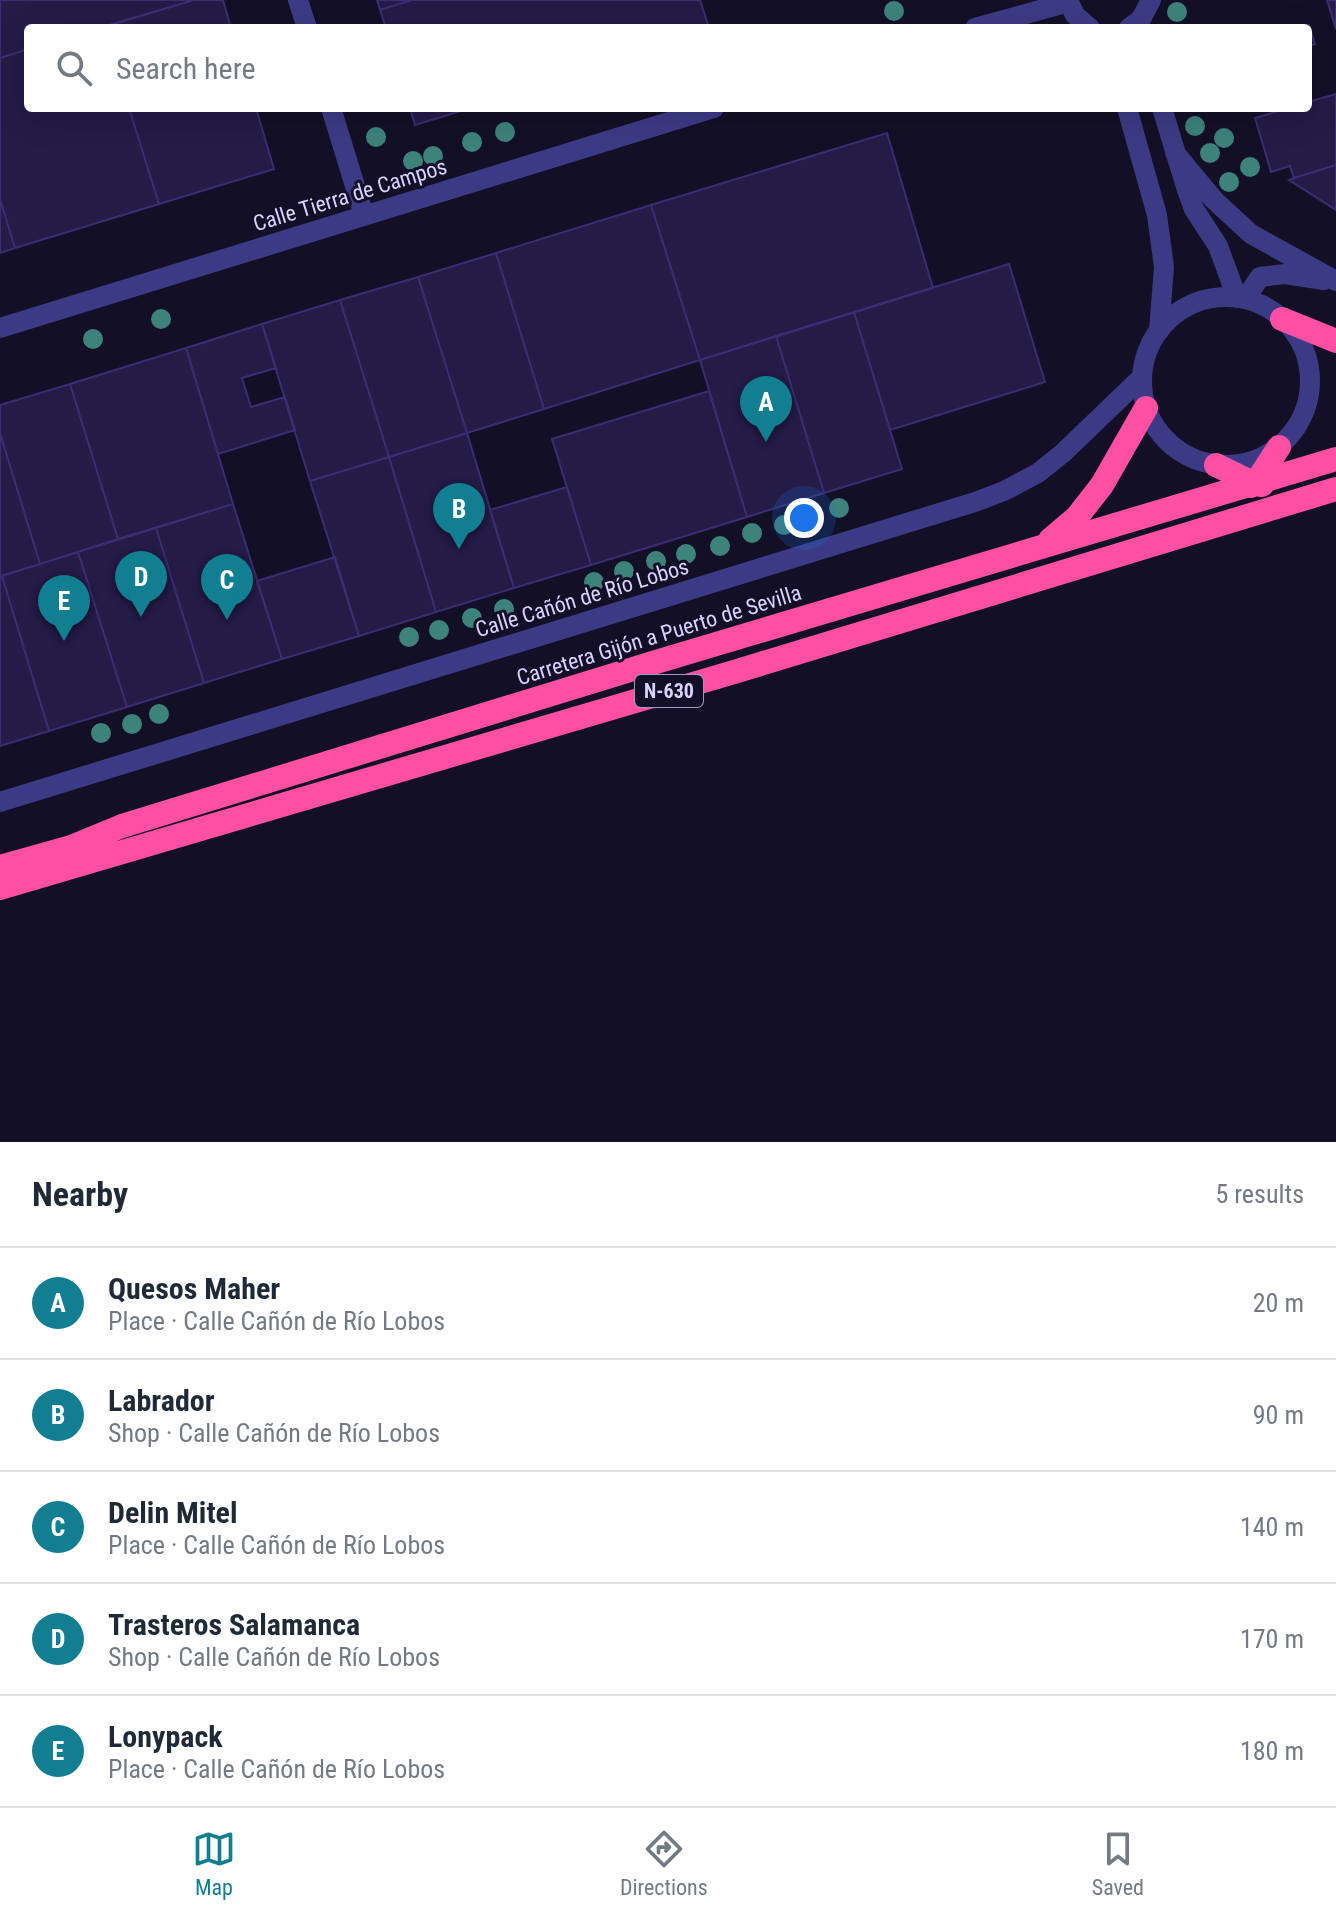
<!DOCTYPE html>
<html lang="en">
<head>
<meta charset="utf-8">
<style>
	body { margin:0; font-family:"Roboto Condensed",sans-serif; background:#f6f6f7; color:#1f2937 }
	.you { position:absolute; left:804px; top:518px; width:28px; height:28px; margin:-20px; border:6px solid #fff; border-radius:50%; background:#1a73e8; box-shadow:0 0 0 12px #1a73e833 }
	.badge { display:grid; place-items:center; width:52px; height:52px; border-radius:50%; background:#117e91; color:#fff; font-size:26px; font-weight:700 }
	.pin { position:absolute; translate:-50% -66px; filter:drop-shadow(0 2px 4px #0008) }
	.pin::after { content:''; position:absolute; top:42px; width:28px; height:24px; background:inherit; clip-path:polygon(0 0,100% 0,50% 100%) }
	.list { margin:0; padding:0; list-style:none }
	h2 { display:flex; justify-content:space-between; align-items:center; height:104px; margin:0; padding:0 32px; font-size:34px }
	h2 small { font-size:26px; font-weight:400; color:#747a83 }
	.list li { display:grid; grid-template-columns:52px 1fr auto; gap:24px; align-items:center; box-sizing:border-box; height:112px; padding:0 32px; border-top:2px solid #e0e1e3 }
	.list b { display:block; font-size:30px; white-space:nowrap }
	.list p { margin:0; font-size:26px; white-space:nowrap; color:#747a83 }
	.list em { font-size:26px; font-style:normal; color:#747a83 }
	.icon { flex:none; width:44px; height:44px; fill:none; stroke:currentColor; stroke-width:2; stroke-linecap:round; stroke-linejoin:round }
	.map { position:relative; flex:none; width:1336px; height:1142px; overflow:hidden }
	.search { position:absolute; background:#fff; box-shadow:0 8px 32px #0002; left:24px; right:24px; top:24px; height:88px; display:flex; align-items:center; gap:20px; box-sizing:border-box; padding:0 28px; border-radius:8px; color:#747a83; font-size:30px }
	.sheet { height:664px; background:#fff }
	nav { display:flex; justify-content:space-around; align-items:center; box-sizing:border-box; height:112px; border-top:2px solid #e0e1e3; background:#fff; font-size:22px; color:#747a83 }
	nav a { display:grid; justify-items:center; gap:4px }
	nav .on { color:#117e91 }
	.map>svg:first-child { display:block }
</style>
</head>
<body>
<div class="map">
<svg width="1336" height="1142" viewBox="0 0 1336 1142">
	<rect width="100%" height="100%" fill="#130f26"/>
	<!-- building -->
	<path fill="#241b47" stroke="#3b2d73" stroke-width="2" d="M0 0H194L99 28H28V49L0 58Z
		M194 0H223L231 28H105L104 27Z
		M377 0H412L380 10Z
		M412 0H700L709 28H386L380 10Z
		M1327 0H1336V29Z
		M1309 25 1315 44 1308 46V28H1300Z
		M28 49V108H129L159 204 15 248 0 199V58Z
		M1336 94V165L1294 178 1290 166 1271 172 1255 118 1289 108H1308V102Z
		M129 108H256L274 169 159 204Z
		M410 108H471L415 125Z
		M887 133 933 288 700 360 651 205Z
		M1336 165V210L1289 180 1294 178Z
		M0 199 15 248 0 253Z
		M651 205 700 360 544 409 496 253Z
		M496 253 544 409 467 433 418 277Z
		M1009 264 1045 382 890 430 854 312Z
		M418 277 467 433 389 457 340 300Z
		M340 300 389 457 310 481 262 324Z
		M854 312 902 469 824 493 776 336Z
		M262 324 276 368 242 378 251 407 285 397 295 430 218 454 186 348Z
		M776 336 824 493 747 517 700 360Z
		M186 348 233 504 118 539 70 384Z
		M70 384 118 539 40 564 0 433V405Z
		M709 391 747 517 591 565 552 439Z
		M0 433 40 564 0 576Z
		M467 433 514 588 436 612 389 457Z
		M389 457 436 612 359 636 310 481Z
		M567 487 591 565 514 588 490 510Z
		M233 504 282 659 204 683 156 528Z
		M156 528 204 683 127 707 78 552Z
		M78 552 127 707 49 731 2 576Z
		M335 557 359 636 282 659 257 581Z
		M0 576H2L49 731 0 746Z"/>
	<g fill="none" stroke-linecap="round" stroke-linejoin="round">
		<!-- minor -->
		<path stroke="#3d3a85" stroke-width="20" d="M298 0 307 28
			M1068 0 1075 15 1090 28
			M975 28 1069 2
			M1129 28 1141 19 1151 0
			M331 108 364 215
			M1127 108 1157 215 1164 267 1159 331
			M1162 108 1187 190 1194 209 1218 246 1237 298
			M1175 153 1214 200 1251 234 1336 281
			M1142 381a84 84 0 1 1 168 0a84 84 0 1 1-168 0Z
			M1245 299 1260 277 1285 274 1324 280
			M0 328 714 108
			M0 802 975 502 1004 491 1038 473 1063 453 1142 377"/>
		<!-- highway -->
		<path stroke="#ff4fa3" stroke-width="24" d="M1282 319 1336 341
			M1216 465 1255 484 1262 485
			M1250 486 1255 484 1279 447
			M1050 540 1077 517 1102 485 1146 408
			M0 867 71 847 122 826 656 662 1336 459
			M0 888 734 672 1336 489"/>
	</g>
	<!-- trees -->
	<g fill="#3d827b">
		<circle cx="894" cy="11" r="10"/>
		<circle cx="1177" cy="12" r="10"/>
		<circle cx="1195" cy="126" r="10"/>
		<circle cx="505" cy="132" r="10"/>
		<circle cx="376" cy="137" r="10"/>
		<circle cx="1224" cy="138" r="10"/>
		<circle cx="472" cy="142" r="10"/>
		<circle cx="1210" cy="153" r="10"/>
		<circle cx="433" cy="156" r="10"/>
		<circle cx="413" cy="161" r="10"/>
		<circle cx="1250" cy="167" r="10"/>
		<circle cx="1229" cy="182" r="10"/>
		<circle cx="161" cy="319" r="10"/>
		<circle cx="93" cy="339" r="10"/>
		<circle cx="839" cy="508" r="10"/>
		<circle cx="784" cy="525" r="10"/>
		<circle cx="752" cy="533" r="10"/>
		<circle cx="720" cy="546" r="10"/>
		<circle cx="686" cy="554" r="10"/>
		<circle cx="656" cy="561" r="10"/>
		<circle cx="624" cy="571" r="10"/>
		<circle cx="594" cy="582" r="10"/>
		<circle cx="504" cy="609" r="10"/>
		<circle cx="472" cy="618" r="10"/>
		<circle cx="439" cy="630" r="10"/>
		<circle cx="409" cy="637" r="10"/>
		<circle cx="159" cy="714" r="10"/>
		<circle cx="132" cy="724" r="10"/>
		<circle cx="101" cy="733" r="10"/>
	</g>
	<g text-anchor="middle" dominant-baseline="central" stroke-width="6" stroke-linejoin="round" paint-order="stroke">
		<!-- shield labels -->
		<rect fill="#130f26" stroke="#9e99be" stroke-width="2" x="635" y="675" width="68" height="32" rx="6"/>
		<g font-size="20" font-weight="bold" fill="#d9d4ff">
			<text x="669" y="691">N-630</text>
		</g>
		<!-- street labels -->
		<g font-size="22" fill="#d9d4ff" stroke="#130f26">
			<text transform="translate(350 195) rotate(-17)">Calle Tierra de Campos</text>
			<text transform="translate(582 598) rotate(-17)">Calle Cañón de Río Lobos</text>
			<text transform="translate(659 635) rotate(-17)">Carretera Gijón a Puerto de Sevilla</text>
		</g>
	</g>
</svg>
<div class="you"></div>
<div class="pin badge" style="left:766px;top:442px">A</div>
<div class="pin badge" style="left:459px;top:549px">B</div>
<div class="pin badge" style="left:227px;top:620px">C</div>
<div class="pin badge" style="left:141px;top:617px">D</div>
<div class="pin badge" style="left:64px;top:641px">E</div>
<div class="search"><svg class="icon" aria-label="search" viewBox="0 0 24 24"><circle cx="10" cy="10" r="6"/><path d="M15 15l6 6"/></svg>Search here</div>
</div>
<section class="sheet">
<h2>Nearby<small>5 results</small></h2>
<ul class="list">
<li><span class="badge">A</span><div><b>Quesos Maher</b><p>Place · Calle Cañón de Río Lobos</p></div><em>20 m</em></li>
<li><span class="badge">B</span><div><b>Labrador</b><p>Shop · Calle Cañón de Río Lobos</p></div><em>90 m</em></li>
<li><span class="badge">C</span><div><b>Delin Mitel</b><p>Place · Calle Cañón de Río Lobos</p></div><em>140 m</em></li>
<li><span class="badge">D</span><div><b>Trasteros Salamanca</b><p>Shop · Calle Cañón de Río Lobos</p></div><em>170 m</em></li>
<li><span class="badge">E</span><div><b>Lonypack</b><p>Place · Calle Cañón de Río Lobos</p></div><em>180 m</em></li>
</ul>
</section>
<nav>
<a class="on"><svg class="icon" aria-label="map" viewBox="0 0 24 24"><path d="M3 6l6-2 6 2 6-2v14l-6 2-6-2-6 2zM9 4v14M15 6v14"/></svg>Map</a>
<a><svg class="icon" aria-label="directions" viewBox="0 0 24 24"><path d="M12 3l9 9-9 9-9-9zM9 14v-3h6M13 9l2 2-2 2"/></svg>Directions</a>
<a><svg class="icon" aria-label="saved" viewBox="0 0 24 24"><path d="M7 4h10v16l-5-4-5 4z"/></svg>Saved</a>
</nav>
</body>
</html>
